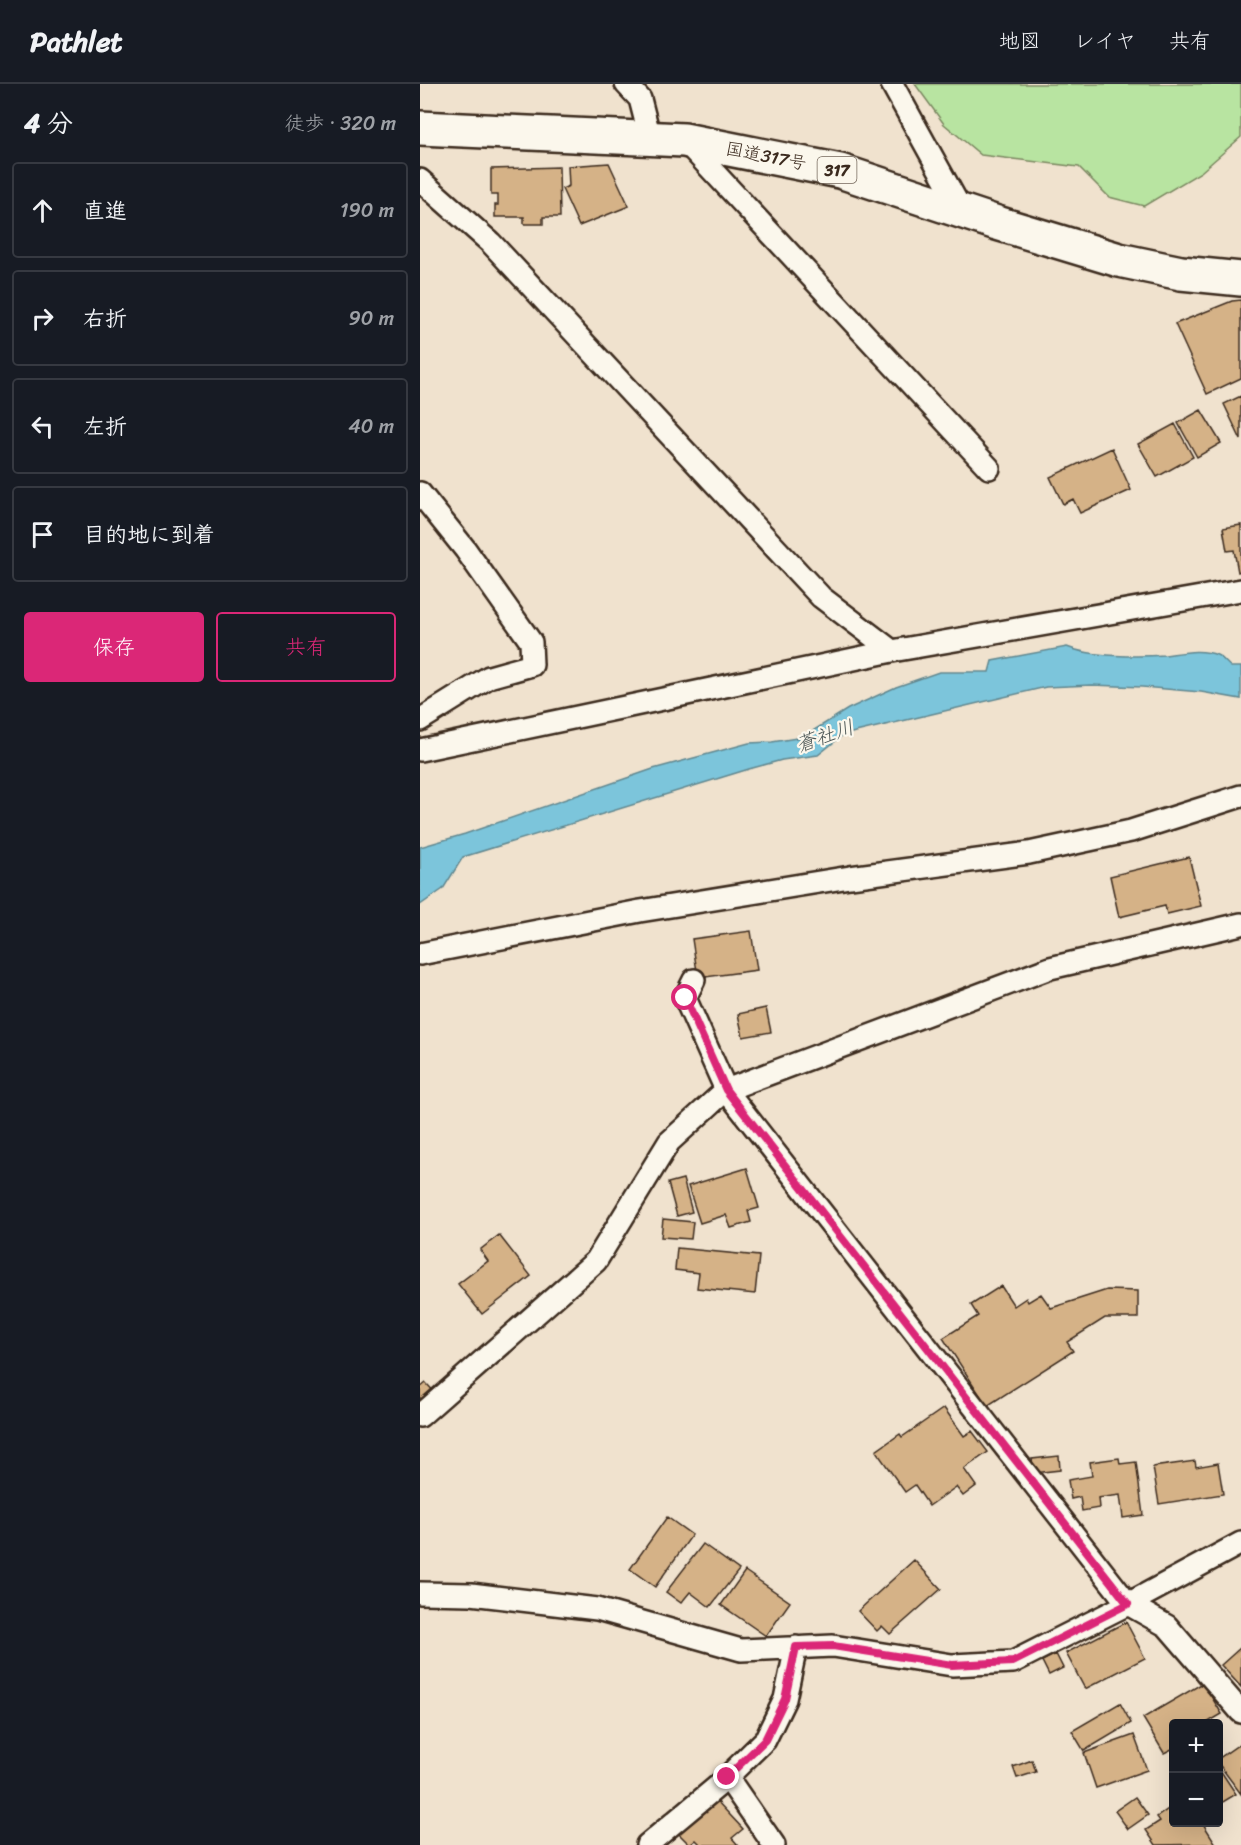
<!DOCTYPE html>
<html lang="ja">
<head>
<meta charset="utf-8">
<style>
	body { margin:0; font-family:Sriracha,"Klee One",sans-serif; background:#242831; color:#f1f3f6 }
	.controls { position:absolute; right:18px; bottom:18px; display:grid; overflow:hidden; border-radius:6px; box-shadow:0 6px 24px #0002 }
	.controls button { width:54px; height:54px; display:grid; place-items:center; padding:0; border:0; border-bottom:2px solid #363941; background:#171b24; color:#f1f3f6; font:30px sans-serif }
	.stop { position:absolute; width:18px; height:18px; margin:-14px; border:4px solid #db2777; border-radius:50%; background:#fff }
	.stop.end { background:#db2777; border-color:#fff; box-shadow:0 2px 6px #0008 }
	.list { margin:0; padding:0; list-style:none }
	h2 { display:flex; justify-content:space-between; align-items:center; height:78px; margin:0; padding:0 24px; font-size:26px }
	h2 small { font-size:20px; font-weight:400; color:#9ea1a6 }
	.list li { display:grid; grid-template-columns:39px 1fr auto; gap:18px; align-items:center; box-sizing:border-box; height:96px; margin:0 12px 12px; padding:0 12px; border:2px solid #363941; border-radius:6px }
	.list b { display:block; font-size:22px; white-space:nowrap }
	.list em { font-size:20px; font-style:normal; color:#9ea1a6 }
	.actions { display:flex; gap:12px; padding:18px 24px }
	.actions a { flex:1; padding:14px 0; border:2px solid #db2777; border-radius:6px; text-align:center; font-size:21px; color:#db2777 }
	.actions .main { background:#db2777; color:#fff }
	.icon { flex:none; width:33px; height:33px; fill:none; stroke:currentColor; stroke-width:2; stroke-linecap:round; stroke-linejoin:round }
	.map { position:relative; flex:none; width:821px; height:1761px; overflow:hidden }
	header { display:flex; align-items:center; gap:36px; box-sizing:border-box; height:84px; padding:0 30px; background:#171b24; border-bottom:2px solid #363941 }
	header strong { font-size:28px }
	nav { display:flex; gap:33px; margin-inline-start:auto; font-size:21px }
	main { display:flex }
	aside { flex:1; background:#171b24 }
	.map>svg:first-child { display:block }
</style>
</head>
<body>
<header>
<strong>Pathlet</strong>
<nav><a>地図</a><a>レイヤ</a><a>共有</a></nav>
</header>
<main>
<aside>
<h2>4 分<small>徒歩 · 320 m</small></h2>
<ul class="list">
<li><svg class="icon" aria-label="ahead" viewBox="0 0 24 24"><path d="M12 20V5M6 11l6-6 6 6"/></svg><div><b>直進</b></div><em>190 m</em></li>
<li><svg class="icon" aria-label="right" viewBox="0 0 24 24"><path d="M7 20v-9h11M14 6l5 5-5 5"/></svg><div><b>右折</b></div><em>90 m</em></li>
<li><svg class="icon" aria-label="left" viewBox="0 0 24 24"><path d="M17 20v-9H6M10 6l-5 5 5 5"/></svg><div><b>左折</b></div><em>40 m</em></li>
<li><svg class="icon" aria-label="arrive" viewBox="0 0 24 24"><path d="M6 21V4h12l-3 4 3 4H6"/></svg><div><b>目的地に到着</b></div></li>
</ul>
<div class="actions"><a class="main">保存</a><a>共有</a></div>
</aside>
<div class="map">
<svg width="821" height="1761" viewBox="0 0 821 1761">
	<rect width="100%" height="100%" fill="#f0e2ce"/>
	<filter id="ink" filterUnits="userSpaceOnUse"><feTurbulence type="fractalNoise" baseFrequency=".0167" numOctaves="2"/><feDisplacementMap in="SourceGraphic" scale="12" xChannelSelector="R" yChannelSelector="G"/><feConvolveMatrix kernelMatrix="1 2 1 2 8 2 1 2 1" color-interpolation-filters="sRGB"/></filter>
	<g filter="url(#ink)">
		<!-- green -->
		<path fill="#b8e4a1" stroke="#7a8760" stroke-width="1.5" d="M495 0H821V53L781 88 724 122 689 113 659 83 561 71 524 40Z"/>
		<!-- water -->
		<path fill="#7bc5db" stroke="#61878f" stroke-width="1.5" d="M647 563C671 573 719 573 745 571 761 569 781 564 797 571 802 573 807 580 811 583H821V615L781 608 722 603 672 601 626 603 423 651 398 671 362 676 329 685 43 773 23 805 0 821V763L45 750 233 685 329 659 352 658 383 653 428 625 476 603 519 588H569L572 577Z"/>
		<!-- building -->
		<path fill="#d5b287" stroke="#3b2a1e" stroke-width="1.5" d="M189 79 209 122 159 142 142 105 149 102 148 82Z
			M139 83 140 133H123V140H104V133H75V121H78V111H71V85Z
			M821 216V294L787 310 755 240 812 217Z
			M821 312V356L804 320Z
			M781 326 801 359 777 373 758 339Z
			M755 340 773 373 737 393 718 360Z
			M692 364 711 406 660 429 653 415 643 420 630 393Z
			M821 441V487L818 488 814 466 807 467 803 444Z
			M769 773 781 822 747 830 745 822 699 833 690 792Z
			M331 847 337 886 278 894 272 855Z
			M346 924 351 948 323 953 318 930Z
			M327 1084 339 1124 328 1127 331 1138 311 1144 306 1131 280 1139 268 1102Z
			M263 1095 272 1128 257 1132 248 1099Z
			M243 1135 273 1138 271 1155 241 1153Z
			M79 1151 111 1192 62 1230 38 1200 68 1177 60 1166Z
			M257 1164 339 1172 335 1210 277 1204 279 1189 255 1186Z
			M581 1202 594 1222 606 1214 608 1218 621 1210 631 1224 687 1206 718 1207V1234H685L647 1258 653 1267 567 1322 523 1254 558 1232 551 1221Z
			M6 1299 18 1312 0 1328V1304Z
			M524 1324 544 1352 552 1347 568 1368 544 1385 556 1402 543 1412 536 1403 509 1422 495 1401 485 1408 456 1367 480 1350 482 1353Z
			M639 1372 640 1386 614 1389 612 1375Z
			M699 1374 700 1380 716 1378 723 1431 703 1434 700 1411 678 1414 679 1424 662 1427 660 1413 651 1415 648 1396 672 1392 670 1378Z
			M775 1377 776 1383 798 1379 803 1410 739 1420 733 1383Z
			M247 1433 272 1451 235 1503 210 1485Z
			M283 1460 319 1486 290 1523 270 1508 261 1519 246 1508Z
			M494 1476 521 1505 470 1550 462 1542 457 1547 438 1527Z
			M325 1487 370 1518 346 1552 301 1521Z
			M706 1538 725 1574 665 1605 646 1569Z
			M820 1564 821 1565V1603L801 1581Z
			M636 1570 643 1584 629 1591 622 1577Z
			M783 1599 802 1630 785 1640H754V1664L744 1669 723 1634Z
			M700 1619 711 1639 664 1667 652 1647Z
			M714 1651 727 1686 676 1704 664 1669Z
			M821 1659V1710L798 1679V1675Z
			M612 1676 616 1688 597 1694 593 1683Z
			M798 1683 816 1710 798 1721Z
			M715 1713 728 1731 708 1745 695 1727Z
			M295 1715 323 1745 312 1754 318 1761H281L276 1756 270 1761 258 1749Z
			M754 1721V1738H782L796 1760 736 1761 726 1746 740 1737 737 1733Z"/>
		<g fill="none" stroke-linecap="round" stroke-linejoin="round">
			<!-- street casing -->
			<g stroke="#3b2a1e" stroke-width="26">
				<path id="street" d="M206 0 220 15 230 54
					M472 0 542 127
					M264 56 569 384
					M0 96 71 159 401 513 472 567
					M0 409 45 465 111 558 112 581 69 593 0 636
					M0 666 472 567 821 506
					M0 870 220 827 430 793 609 769 711 747 821 712
					M274 896 265 914 306 1006 708 1520 747 1542 821 1628
					M0 1332 176 1177 249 1058 306 1006 630 884 821 840
					M0 1509 51 1510 177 1525 321 1566 413 1562 532 1581 593 1578 708 1520 821 1459
					M307 1693 354 1761
					M227 1761 299 1701 345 1656 365 1615 376 1563"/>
			</g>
			<!-- highway casing -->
			<g stroke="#3b2a1e" stroke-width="38">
				<path id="highway" d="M0 44 264 56 420 87 577 139 699 176 761 189 821 195"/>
			</g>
			<!-- street -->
			<use href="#street" stroke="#fbf7ec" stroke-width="21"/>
			<!-- highway -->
			<use href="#highway" stroke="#fbf7ec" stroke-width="33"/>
		</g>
	</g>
	<g fill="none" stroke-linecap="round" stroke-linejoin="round" filter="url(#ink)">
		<!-- route -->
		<path stroke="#db2777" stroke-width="8" d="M265 914 306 1006 708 1520 593 1578 532 1581 413 1562 376 1563 365 1615 345 1656 307 1693"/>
	</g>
	<g text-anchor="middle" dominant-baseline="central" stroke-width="4.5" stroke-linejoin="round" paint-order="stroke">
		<!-- shield labels -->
		<rect fill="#fbf7ec" stroke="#75685c" stroke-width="1.5" x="397.5" y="73" width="39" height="26" rx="4.5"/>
		<g font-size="16" font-weight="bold" fill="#3b2a1e">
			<text x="417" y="86">317</text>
		</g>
		<!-- street labels -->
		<g font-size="18" fill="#3b2a1e" stroke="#fbf7ec">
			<text transform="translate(346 72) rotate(11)">国道317号</text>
		</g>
		<!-- water labels -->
		<g font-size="20" font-style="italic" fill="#4e5857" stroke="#fbf7ec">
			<text transform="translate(405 652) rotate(-19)">蒼社川</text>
		</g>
	</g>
</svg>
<div class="controls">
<button>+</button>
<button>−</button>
</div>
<div class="stop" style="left:265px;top:914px"></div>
<div class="stop end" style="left:307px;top:1693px"></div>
</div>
</main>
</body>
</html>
